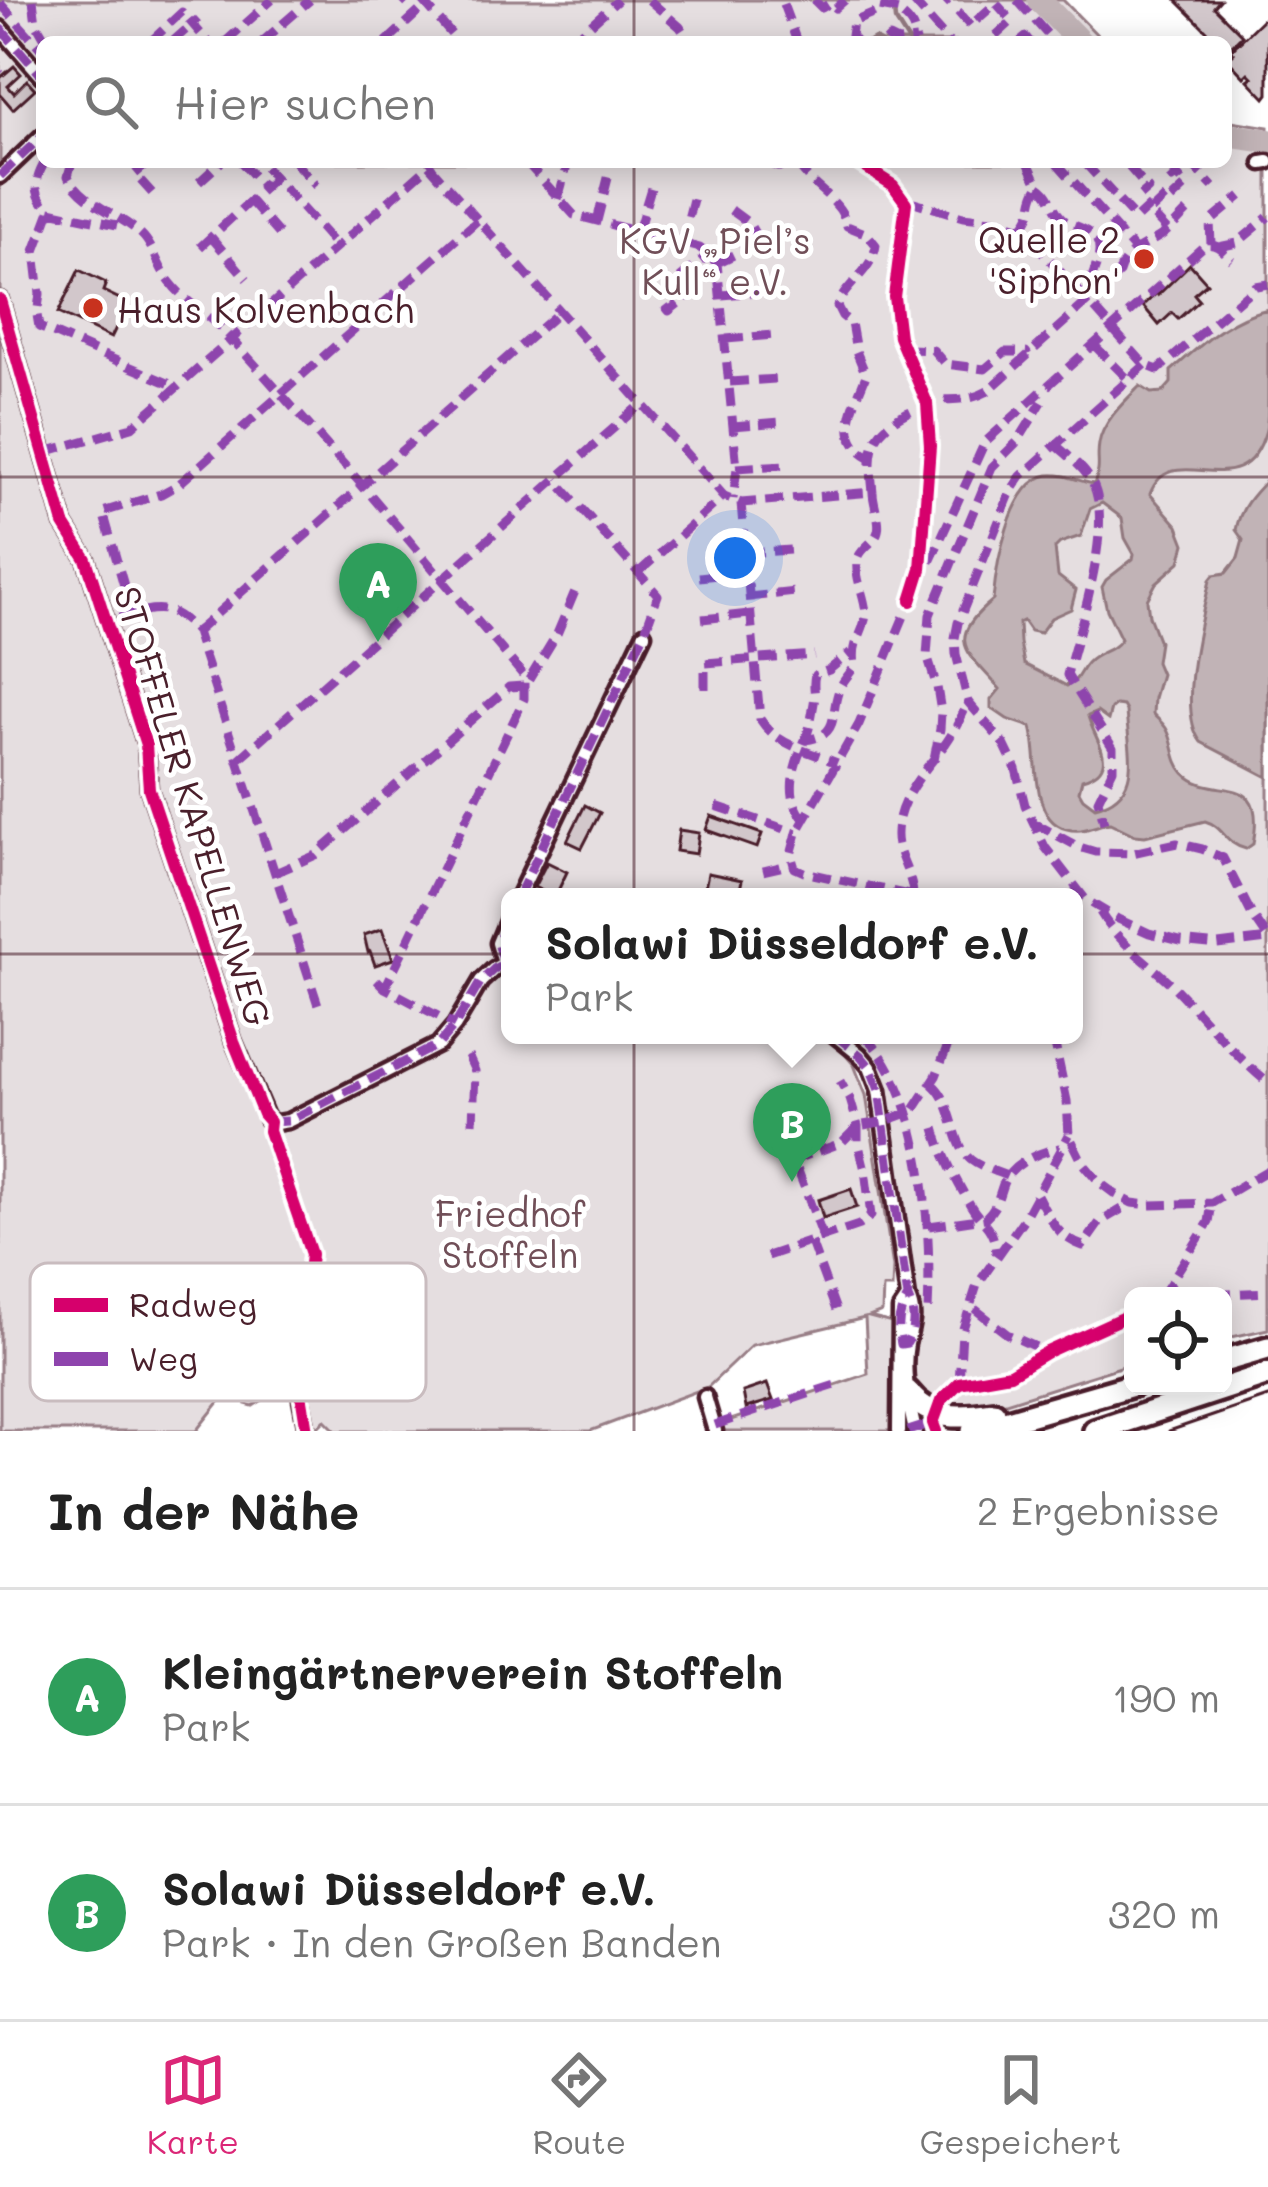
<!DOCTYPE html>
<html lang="de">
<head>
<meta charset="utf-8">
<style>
	body { margin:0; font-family:Mali,sans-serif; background:#f2f2f2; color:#222 }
	.controls { position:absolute; right:36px; bottom:36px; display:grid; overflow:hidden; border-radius:18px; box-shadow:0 6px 30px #0003 }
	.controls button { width:108px; height:108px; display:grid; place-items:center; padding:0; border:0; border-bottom:3px solid #e0e0e0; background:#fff; color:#222; font:60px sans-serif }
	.you { position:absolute; left:735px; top:558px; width:42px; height:42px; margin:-30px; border:9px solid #fff; border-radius:50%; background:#1a73e8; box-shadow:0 0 0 18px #1a73e833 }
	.badge { display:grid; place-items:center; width:78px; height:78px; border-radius:50%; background:#db2777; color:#fff; font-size:39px; font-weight:700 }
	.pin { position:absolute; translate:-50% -99px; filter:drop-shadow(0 3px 6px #0008) }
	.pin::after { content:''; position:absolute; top:63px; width:42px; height:36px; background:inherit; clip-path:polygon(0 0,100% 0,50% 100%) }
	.popup { position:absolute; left:501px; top:888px; width:582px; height:156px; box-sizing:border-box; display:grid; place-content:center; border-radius:18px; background:#fff; filter:drop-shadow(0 3px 9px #0005); font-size:39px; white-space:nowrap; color:#767676 }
	.popup b { font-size:45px; color:#222 }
	.popup::after { content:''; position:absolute; left:50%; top:100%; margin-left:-24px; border:24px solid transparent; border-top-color:#fff }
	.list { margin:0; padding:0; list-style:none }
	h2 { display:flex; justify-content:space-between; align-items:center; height:156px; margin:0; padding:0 48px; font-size:51px }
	h2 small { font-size:39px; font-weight:400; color:#767676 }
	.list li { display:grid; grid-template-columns:78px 1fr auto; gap:36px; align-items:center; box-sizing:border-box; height:216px; padding:0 48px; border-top:3px solid #e0e0e0 }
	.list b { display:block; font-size:45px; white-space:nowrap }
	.list p { margin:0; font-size:39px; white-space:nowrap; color:#767676 }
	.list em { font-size:39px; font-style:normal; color:#767676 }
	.icon { flex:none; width:66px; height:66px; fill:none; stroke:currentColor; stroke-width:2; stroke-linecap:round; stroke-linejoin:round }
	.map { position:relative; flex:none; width:1268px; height:1431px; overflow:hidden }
	.search { position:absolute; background:#fff; box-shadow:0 6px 30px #0003; left:36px; right:36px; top:36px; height:132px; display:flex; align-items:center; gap:30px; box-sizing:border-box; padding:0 42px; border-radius:18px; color:#767676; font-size:45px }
	.sheet { height:588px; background:#fff }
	nav { display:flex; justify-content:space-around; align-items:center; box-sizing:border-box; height:168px; border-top:3px solid #e0e0e0; background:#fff; font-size:33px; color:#767676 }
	nav a { display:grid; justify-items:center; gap:6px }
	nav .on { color:#db2777 }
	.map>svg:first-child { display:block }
</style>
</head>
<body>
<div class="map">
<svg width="1268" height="1431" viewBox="0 0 1268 1431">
	<rect width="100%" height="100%" fill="#fff"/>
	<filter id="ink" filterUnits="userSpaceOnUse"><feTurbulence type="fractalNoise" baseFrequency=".00833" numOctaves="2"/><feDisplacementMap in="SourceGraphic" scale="24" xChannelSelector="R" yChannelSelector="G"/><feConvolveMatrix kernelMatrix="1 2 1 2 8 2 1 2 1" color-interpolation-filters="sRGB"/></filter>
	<g filter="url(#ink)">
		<!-- green -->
		<path fill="#e5dee0" stroke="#987e86" stroke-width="3" fill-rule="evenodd" d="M0 0H1063L1104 42H42V162H1226V120L1268 127V1329L1223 1339V1296H1133V1363L974 1413 935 1403 913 1386 911 1345 916 1344 913 1296 874 1087 854 1057 837 1045 854 1065 866 1095 893 1267 892 1288H883L882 1312 869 1317 892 1323V1342L899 1343 894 1431H718L716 1425 868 1374 865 1318 752 1345 708 1387 590 1431H336L325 1420 315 1430 304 1373 253 1406 246 1404 264 1368 252 1361 196 1431H0ZM510 897H1074V1035H510Z"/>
		<!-- water -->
		<path fill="#c1b3b6" stroke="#91787e" stroke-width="3" fill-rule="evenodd" d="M1268 309C1268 337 1268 365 1268 393 1268 405 1268 419 1266 430 1243 513 1172 435 1150 494L1178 526 1185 544 1180 562 1156 583 1147 600 1149 616 1159 642 1156 662 1161 674 1154 698 1153 714C1157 719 1162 722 1166 728 1175 742 1172 760 1184 773 1212 803 1268 766 1253 844L1246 849C1226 845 1223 826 1205 821L1145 836 1135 835 1110 823C1100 824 1091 829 1081 830 1026 834 1041 759 1031 727L1007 719 991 708V700L1000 689C968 652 943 641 993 600 996 568 1009 482 1048 475 1065 473 1079 482 1094 484 1102 466 1096 461 1099 444 1102 422 1125 401 1140 386L1151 393 1163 392 1171 383V371C1201 345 1228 318 1268 309ZM1102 503 1122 518 1125 538 1134 554 1133 559 1106 580 1102 587 1107 610 1121 639C1111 653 1098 651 1087 663 1078 673 1079 680 1067 686L1024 664 1020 643 1019 623 1023 621 1030 631 1040 633 1051 618 1071 609 1076 590 1058 576 1055 548 1060 543 1081 536 1090 509ZM1116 705 1123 706 1126 711C1128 749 1145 795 1095 807L1083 798 1079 791 1082 779C1122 768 1095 742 1088 716L1097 712 1108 720 1111 709Z
			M1268 479V777L1201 742C1176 711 1202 618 1210 580L1214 575 1226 573 1238 558 1243 540 1236 530C1240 508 1253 494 1268 479Z"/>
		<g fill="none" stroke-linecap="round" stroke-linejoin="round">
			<!-- stream -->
			<path stroke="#91787e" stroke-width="4.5" d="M893 0 895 20 909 42
				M870 42 875 39 881 42"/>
			<!-- river -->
			<path stroke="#c1b3b6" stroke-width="24" d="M1039 0 1080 42
				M1226 135 1268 141"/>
		</g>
		<!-- building -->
		<path fill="#d2c7cb" stroke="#4a1f2b" stroke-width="3" d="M1176 0H1220L1214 7 1242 35 1227 50 1226 42H1218Z
			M1268 14V94L1265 98 1248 80 1252 77 1248 73 1244 77 1227 59 1234 53 1231 50Z
			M14 66 21 74 8 86 14 93 27 80 35 89 13 109 0 94V78Z
			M1190 264 1207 283 1194 294 1199 300 1178 319 1172 313 1159 325 1143 306 1157 293 1158 295Z
			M79 270 106 283 103 291 128 303 111 338 58 313Z
			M585 805 600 813 582 848 567 841Z
			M711 816 762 834 757 848 706 830Z
			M679 830 699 833 696 854 676 851Z
			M547 862 567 872 555 897 534 887Z
			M708 873 742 880 739 894 705 888Z
			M382 929 393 959 375 965 370 951 368 952 364 935Z
			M851 1189 857 1207 823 1218 818 1200Z
			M767 1384 773 1400 746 1408 743 1392Z"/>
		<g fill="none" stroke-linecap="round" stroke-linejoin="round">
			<!-- minor casing -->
			<g stroke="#4a1f2b" stroke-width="21">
				<path id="minor" d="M0 28 42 76
					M1262 163 1268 162
					M0 176 42 136
					M0 300 64 524 86 559 146 745 149 789 234 1042 267 1119 276 1123 288 1121 438 1045 455 1025 481 981 494 969 510 960
					M518 897 644 634
					M504 963 498 943 510 914
					M835 1035 860 1055 870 1067 879 1090 908 1298C916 1316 911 1326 907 1344 902 1371 909 1405 915 1431
					M705 1397 715 1431
					M301 1399 307 1431
					M899 1431 900 1310 908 1298"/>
			</g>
			<!-- primary casing -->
			<g stroke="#4a1f2b" stroke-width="30">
				<path id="primary" d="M1223 1361 1268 1348
					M908 1392C930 1421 961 1418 994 1413
					M973 1431 1133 1385
					M1095 1431 1268 1374"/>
			</g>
			<!-- minor -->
			<use href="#minor" stroke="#fff" stroke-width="12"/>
			<!-- primary -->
			<use href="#primary" stroke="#fff" stroke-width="21"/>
			<!-- tram -->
			<path stroke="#4a1f2b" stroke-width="3" d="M1169 1431 1268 1397"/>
			<!-- quiet -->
			<path stroke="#8e44ad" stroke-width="9" stroke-dasharray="18 9" stroke-linecap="butt" d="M33 0 36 23 47 42
				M422 0 458 42
				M649 0 680 27 690 42
				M814 0 822 8 830 3 836 8 845 0
				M912 0 949 42
				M1017 0 1054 42
				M0 3 42 50
				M401 4 405 0
				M783 4 797 42
				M944 4 948 0
				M958 12 970 26 996 3 1012 21 989 42
				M0 28 42 76
				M150 42 182 12 208 42
				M172 42 198 19
				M225 42 272 0
				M262 42 310 0
				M386 42 426 5
				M571 42 618 0
				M856 42 851 36 853 22 875 13 879 7 901 11 902 15C913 24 914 28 916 42
				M886 42 890 38 898 42 916 40
				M1020 42 1026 37 1030 42
				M0 73 1 74
				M45 162C33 182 34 195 50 211L117 225
				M72 162 68 176C84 205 118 213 141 234 154 246 158 268 170 282 187 304 213 318 232 339L363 486 524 676V699L385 988
				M149 162 135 174 152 193
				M241 162 264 188
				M295 162 316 186
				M526 162 574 215 700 248 717 263 737 468 733 499
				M766 162 777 167 799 166
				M800 162 799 166C813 189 842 200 847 226L867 234 876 245C873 270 846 284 837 306L842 316 851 323 856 351 866 375C855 405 834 436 869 457
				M1056 162 1135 250
				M1084 162 1114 195
				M1189 162 1213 187
				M429 165 724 496 741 503 873 492C873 504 881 520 878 531 875 544 859 547 857 563 855 582 869 603 865 620 859 644 852 639 855 666 849 675 841 682 838 693 830 718 840 735 805 740
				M265 167 336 246
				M1129 167 1148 189 1140 196
				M0 176 42 136
				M199 182 221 162
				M1039 186C1052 194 1051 206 1061 217 1068 225 1078 225 1087 231 1112 245 1091 271 1088 292L1092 296
				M558 199 568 162
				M250 201 279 234
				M1119 201 1136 219 1150 206
				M906 203 914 202 963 217 1000 221 1021 228 1068 280
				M731 210 749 223 766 253
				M50 211 35 251 40 294 37 315 39 327 177 387
				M597 221 609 174
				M1021 228C1037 211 1028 203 1039 186L1028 162
				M1167 230 1150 212 1166 197 1170 201 1186 186 1177 175 1172 179 1162 168 1168 162
				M638 231 651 188
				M211 237 247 279
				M682 243 694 195
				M1211 244 1210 222 1241 196
				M200 247 275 178
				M1219 247 1237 243 1268 217
				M717 263 760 242
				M1077 289 1145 365 1158 370 1256 286 1268 284
				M722 295 768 291
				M665 306 669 311 688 296 676 282 710 253
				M726 339 773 335
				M1094 345 1129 380
				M905 352 909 349 933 350 945 364 985 369 1005 352H1026L1028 355
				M1145 365 1021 476 1011 491 958 623 955 638 956 654 968 702 1004 744 1016 769 1025 805 1045 847 1086 900 1118 919 1149 933 1180 941 1218 945 1268 939
				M730 382 777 379
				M733 426 780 422
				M1056 445C1067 455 1082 466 1090 479 1117 519 1079 629 1067 675L1113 748V769L1098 800 1104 823
				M45 452 132 427 433 162
				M737 468 784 465
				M873 492C869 454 867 433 906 413 918 408 929 401 942 400 960 399 972 400 988 391L1119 273C1125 251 1146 246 1162 235 1173 228 1182 215 1192 207
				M741 503 760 719C777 746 809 751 837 763
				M745 553 790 550
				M930 562 985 442 1205 245C1217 242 1224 252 1232 260
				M639 572 724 496
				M699 577 746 572
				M914 592 859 724 797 833 791 855 795 868 804 872 918 897
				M748 597 796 592
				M132 614 103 512 161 494 179 484 479 219
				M119 618C154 608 169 601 196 632L320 1011
				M702 619 750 614
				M196 632 560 311
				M705 689V663L814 655
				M934 759 940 729 941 712 937 687 927 656 930 615 992 467 1018 441 1042 402
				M238 760 641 404
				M716 806 797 833
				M805 820C783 796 794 765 805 740 810 729 812 714 814 703 816 692 812 685 815 675L829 670 851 652
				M1034 823 1079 847 1096 852 1132 853 1177 843 1202 849 1223 858 1251 913 1268 938
				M763 871 792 864
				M275 873 316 855 509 687 525 686 557 634 576 589
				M913 896C913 874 896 856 897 833 898 797 926 770 946 743 955 730 962 716 968 702
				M518 897 644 634 658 595 556 480
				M1100 912C1118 943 1149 962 1174 987 1205 1019 1233 1054 1268 1083
				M504 963 498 943 510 914
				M377 980 385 988 455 1025
				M835 1035 860 1055 870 1067 879 1090 908 1298C915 1314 915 1328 907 1343L901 1344C897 1326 898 1313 908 1298
				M864 1035C924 1092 932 1232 928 1310
				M1053 1035 1067 1101 1069 1135 1083 1163 1100 1183 1115 1194 1132 1203 1150 1205 1212 1203 1268 1170
				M468 1056 475 1071 473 1123
				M932 1084C955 1103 951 1143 971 1160 981 1168 996 1171 1007 1176
				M270 1122 288 1121 438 1045 455 1025 481 981 494 969 510 960
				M935 1128C943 1157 956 1180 971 1206 983 1226 994 1225 996 1254
				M1037 1195C1050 1219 1056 1236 1083 1246L1100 1222 1132 1203
				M929 1226 985 1218C997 1207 998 1198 1003 1184 1011 1164 1040 1151 1060 1148
				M823 1237 794 1160 841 1143 858 1126 886 1121 913 1111 936 1076 952 1035
				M811 1242 837 1313
				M767 1256 859 1225 871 1216 865 1170 858 1141V1126L850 1099 840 1081
				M1162 1296 1209 1222 1212 1203
				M1187 1296 1268 1292
				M975 1309 1007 1334 1047 1352
				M959 1383 962 1332 977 1285 1023 1220 1069 1135
				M715 1425 841 1383
				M908 1431 933 1423"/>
			<!-- cycleway casing -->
			<g stroke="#fff" stroke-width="20">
				<path id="cycleway" d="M857 162 893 185 906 203 894 297 899 337 927 403 930 446 921 569 911 601
					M0 300 64 524 86 559 146 745 149 789 234 1042 263 1114 270 1122 269 1131 311 1254 309 1273 292 1338 307 1431
					M936 1431 933 1423 941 1401 959 1383 1010 1374 1047 1352 1133 1313"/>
			</g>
			<!-- cycleway -->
			<use href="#cycleway" stroke="#d6006c" stroke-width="12"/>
		</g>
	</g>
	<!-- grid -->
	<path fill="none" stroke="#4a1f2b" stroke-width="3" stroke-opacity="0.55" d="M634 0V42M634 162V1431M0 477H1268M0 954H1268"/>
	<!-- markers -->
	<g fill="#c8321e" stroke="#fff" stroke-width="4.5">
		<circle cx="1144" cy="259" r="12"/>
		<circle cx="93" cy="308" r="12"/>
	</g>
	<g text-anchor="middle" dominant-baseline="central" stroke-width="10" stroke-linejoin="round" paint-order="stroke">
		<!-- poi labels -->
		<g font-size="36" fill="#4a1f2b" stroke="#fff" text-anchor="end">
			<text x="1120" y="238">Quelle 2<tspan x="1120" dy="41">'Siphon'</tspan></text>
			<text x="117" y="308" text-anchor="start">Haus Kolvenbach</text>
		</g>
		<!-- park labels -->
		<g font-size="36" fill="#714f58" stroke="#fff">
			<text x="715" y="239">KGV „Piel’s<tspan x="715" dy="41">Kull“ e.V.</tspan></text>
			<text x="510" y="1212">Friedhof<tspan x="510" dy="41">Stoffeln</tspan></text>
		</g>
		<!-- street labels -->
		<g font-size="36" fill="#4a1f2b" stroke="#fff">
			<text transform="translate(194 806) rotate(73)">STOFFELER KAPELLENWEG</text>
		</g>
	</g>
	<!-- legend -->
	<rect x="30" y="1263" width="396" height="138" rx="18" fill="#fff" stroke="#c9bcbf" stroke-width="3"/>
	<rect x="54" y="1298" width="54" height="14" fill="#d6006c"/>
	<rect x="54" y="1352" width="54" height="14" fill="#8e44ad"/>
	<g font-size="33" fill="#4a1f2b">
		<text x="129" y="1317">Radweg</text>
		<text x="129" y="1371">Weg</text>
	</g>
</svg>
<div class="controls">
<button><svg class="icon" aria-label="locate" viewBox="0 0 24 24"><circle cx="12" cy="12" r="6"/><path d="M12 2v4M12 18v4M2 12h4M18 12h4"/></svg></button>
</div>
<div class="you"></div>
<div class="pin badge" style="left:378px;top:642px;background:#2e9e5b">A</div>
<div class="pin badge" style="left:792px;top:1182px;background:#2e9e5b">B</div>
<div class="popup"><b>Solawi Düsseldorf e.V.</b>Park</div>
<div class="search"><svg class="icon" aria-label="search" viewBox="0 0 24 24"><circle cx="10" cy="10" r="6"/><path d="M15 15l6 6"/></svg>Hier suchen</div>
</div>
<section class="sheet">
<h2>In der Nähe<small>2 Ergebnisse</small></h2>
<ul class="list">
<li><span class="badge" style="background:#2e9e5b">A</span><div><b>Kleingärtnerverein Stoffeln</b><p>Park</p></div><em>190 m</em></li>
<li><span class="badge" style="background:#2e9e5b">B</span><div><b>Solawi Düsseldorf e.V.</b><p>Park · In den Großen Banden</p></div><em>320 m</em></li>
</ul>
</section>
<nav>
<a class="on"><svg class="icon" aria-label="map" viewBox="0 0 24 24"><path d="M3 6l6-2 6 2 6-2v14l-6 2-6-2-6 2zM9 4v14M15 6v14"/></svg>Karte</a>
<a><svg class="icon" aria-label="directions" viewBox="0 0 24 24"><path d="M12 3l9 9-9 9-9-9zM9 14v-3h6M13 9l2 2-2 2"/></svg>Route</a>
<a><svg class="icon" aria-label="saved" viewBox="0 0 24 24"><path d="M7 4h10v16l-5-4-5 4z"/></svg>Gespeichert</a>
</nav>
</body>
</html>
